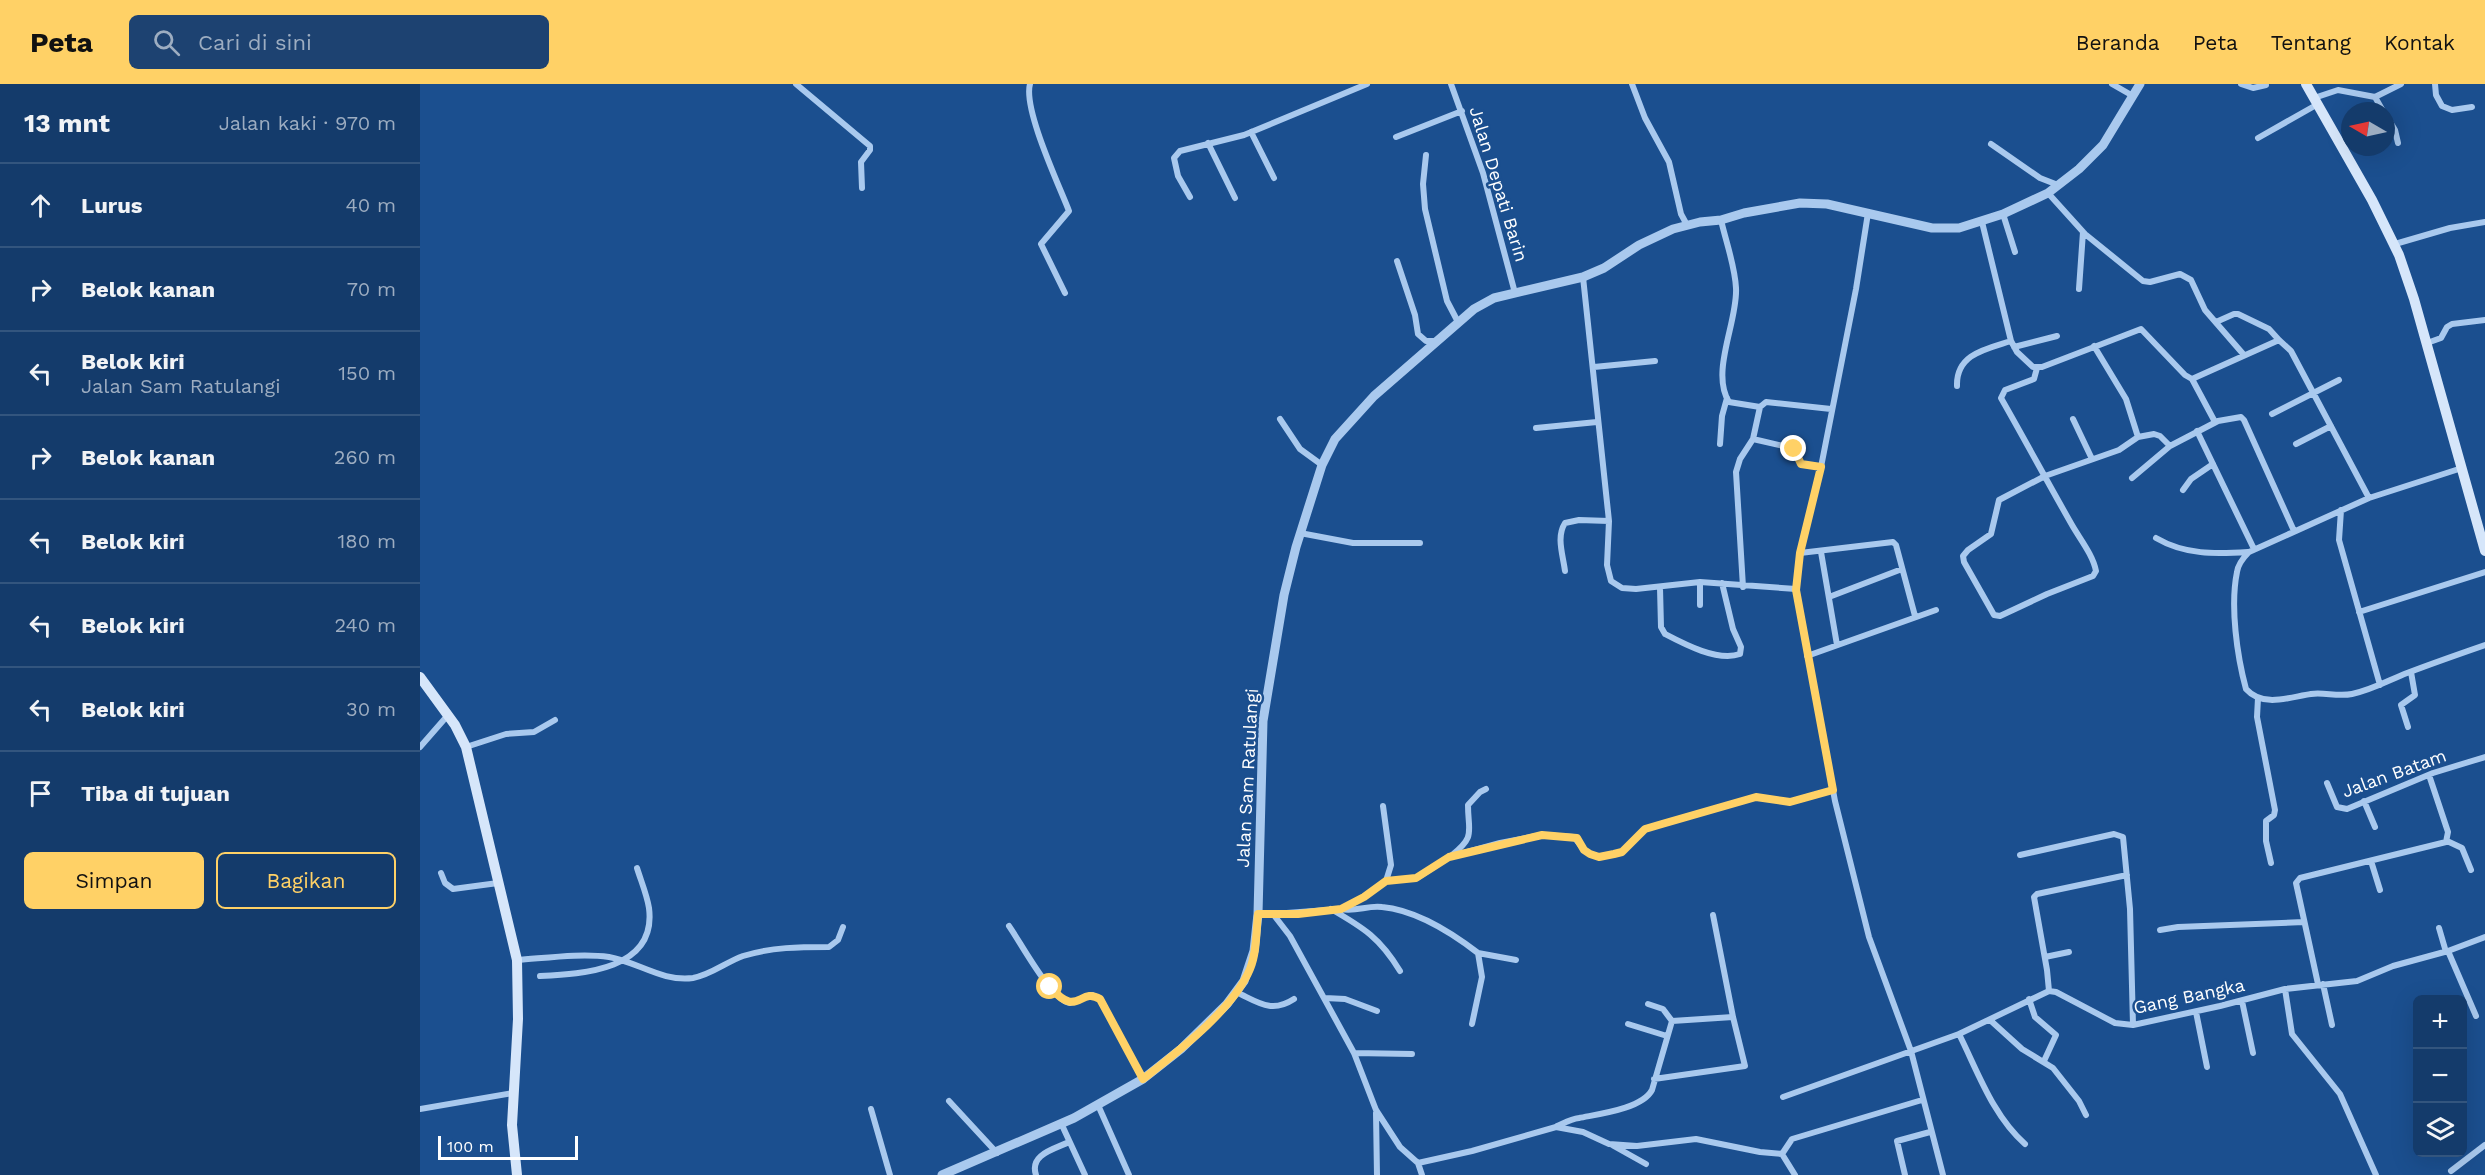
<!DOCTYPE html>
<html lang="id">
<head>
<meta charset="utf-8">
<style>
	body { margin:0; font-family:"Work Sans",sans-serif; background:#1d4271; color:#f1f3f6 }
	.controls { position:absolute; right:18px; bottom:18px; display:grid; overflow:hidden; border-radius:9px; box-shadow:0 6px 24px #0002 }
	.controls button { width:54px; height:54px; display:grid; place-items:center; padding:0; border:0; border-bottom:2px solid #33557e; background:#143b6b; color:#f1f3f6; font:30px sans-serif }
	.compass { position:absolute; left:1921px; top:18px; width:54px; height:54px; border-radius:50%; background:#143b6b; box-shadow:0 6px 24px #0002; rotate:279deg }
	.scale { position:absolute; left:18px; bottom:15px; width:140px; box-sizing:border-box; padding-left:6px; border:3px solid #fff; border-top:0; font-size:16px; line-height:21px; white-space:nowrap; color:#fff; -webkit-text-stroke:4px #1b4f8f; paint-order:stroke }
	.stop { position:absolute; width:18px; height:18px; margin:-14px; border:4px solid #ffd166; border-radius:50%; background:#fff }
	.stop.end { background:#ffd166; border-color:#fff; box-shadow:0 2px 6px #0008 }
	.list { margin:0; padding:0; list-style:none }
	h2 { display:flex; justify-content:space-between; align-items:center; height:78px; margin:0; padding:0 24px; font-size:26px }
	h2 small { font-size:20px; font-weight:400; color:#9dadc1 }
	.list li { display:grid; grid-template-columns:39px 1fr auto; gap:18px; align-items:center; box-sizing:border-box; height:84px; padding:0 24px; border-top:2px solid #33557e }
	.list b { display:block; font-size:22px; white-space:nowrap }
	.list p { margin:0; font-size:20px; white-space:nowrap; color:#9dadc1 }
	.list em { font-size:20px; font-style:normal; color:#9dadc1 }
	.actions { display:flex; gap:12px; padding:18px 24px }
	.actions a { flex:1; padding:14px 0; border:2px solid #ffd166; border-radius:9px; text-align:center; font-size:21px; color:#ffd166 }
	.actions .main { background:#ffd166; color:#111 }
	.icon { flex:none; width:33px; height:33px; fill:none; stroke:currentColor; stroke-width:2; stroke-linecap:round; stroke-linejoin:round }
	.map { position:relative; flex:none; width:2065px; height:1091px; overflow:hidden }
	header { display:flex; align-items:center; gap:36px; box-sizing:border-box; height:84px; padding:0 30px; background:#ffd166; color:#111 }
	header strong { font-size:28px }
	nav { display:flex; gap:33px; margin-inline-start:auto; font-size:21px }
	.search { width:420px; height:54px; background:#1d4271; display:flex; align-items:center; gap:15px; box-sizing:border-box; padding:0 21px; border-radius:9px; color:#9dadc1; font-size:22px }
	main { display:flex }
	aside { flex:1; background:#143b6b }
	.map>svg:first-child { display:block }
</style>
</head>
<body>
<header>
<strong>Peta</strong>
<div class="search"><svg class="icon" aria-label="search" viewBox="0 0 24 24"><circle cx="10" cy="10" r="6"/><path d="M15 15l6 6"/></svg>Cari di sini</div>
<nav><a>Beranda</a><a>Peta</a><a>Tentang</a><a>Kontak</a></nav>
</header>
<main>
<aside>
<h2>13 mnt<small>Jalan kaki · 970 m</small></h2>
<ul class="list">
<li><svg class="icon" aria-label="ahead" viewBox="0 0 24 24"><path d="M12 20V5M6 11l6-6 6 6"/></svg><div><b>Lurus</b></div><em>40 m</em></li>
<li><svg class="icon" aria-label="right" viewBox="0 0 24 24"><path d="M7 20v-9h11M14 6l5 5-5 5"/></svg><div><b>Belok kanan</b></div><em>70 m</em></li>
<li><svg class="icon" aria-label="left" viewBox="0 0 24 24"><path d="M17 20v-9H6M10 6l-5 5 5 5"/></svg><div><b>Belok kiri</b><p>Jalan Sam Ratulangi</p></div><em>150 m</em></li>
<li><svg class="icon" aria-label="right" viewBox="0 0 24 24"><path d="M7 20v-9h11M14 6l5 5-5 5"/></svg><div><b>Belok kanan</b></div><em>260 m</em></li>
<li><svg class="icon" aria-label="left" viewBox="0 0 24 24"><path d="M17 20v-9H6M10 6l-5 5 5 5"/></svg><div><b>Belok kiri</b></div><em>180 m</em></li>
<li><svg class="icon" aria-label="left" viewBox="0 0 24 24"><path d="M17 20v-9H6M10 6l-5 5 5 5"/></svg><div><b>Belok kiri</b></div><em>240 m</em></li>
<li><svg class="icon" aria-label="left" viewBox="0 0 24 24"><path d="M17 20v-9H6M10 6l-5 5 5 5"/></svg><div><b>Belok kiri</b></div><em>30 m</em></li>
<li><svg class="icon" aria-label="arrive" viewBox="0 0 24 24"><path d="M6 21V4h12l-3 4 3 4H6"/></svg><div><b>Tiba di tujuan</b></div></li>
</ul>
<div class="actions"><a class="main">Simpan</a><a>Bagikan</a></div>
</aside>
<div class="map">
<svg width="2065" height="1091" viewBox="0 0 2065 1091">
	<rect width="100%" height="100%" fill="#1b4f8f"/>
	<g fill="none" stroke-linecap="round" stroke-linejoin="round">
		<!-- minor -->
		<path stroke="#a9c9ee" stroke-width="6" d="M376 0 450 62V66L441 78 442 104
			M610 0C603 25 639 101 649 127L621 160 645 209
			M1031 0 1063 89 1095 209
			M1212 0 1225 34 1249 78 1261 130 1267 141
			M1692 0 1713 12
			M1821 0 1833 4 1846 1
			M2015 0 2016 11 2022 22 2032 26 2052 23
			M1955 13 1963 27
			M1894 14 1918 6 1955 13 1981 0
			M1966 31 1975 46 1978 59
			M831 48 854 94
			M976 53 1042 27
			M1838 54 1898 20
			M788 59 815 114
			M1571 60 1620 94 1638 101
			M1006 71 1003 100 1005 125 1027 217 1038 238
			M1628 109 1665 150 1723 197 1730 198 1760 190 1771 196 1785 226 1824 271
			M770 113 758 92 754 74 760 67 824 51 947 0
			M1448 129 1436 205 1401 383 1380 469 1376 505 1415 717 1449 853 1491 967 1523 1091
			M1583 130 1595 168
			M1301 136C1306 158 1315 182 1316 204 1318 237 1290 288 1309 318L1340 323
			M1562 138 1591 257 1597 268 1613 283H1622L1721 245 1765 291 1772 295 1859 256 1871 267 1949 414
			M1975 160 2030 144 2065 138
			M977 177 995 231 998 250 1006 257H1014
			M1163 193 1189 437 1187 481 1191 497 1202 504 1216 505 1280 498 1376 505
			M1659 205 1663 148
			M1796 238 1814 230H1818L1849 245 1859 256
			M2007 259 2021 254 2027 243 2032 240 2065 236
			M1674 262 1706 315 1718 353
			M1594 263 1637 252
			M1174 283 1235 277
			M1617 284 1614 295 1585 306 1581 314C1605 356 1628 399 1652 441 1660 455 1673 471 1676 487L1673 492 1627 510 1580 532 1574 531 1544 478 1543 472 1548 466 1571 450 1579 416 1625 392 1699 366 1718 353 1734 350 1740 352 1750 362 1798 337 1821 333 1824 336 1874 447
			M1772 295 1795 338
			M1537 302C1536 270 1566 265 1591 257
			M1852 330 1919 296
			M860 335 880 365 902 381
			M1653 335 1672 375
			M1116 344 1177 338
			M1777 347 1834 465
			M1333 355 1372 364 1381 380 1401 383
			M1300 360 1302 332 1307 314
			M1876 360 1911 342
			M2042 384 1949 414 1829 468C1823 474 1818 480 1817 488 1810 522 1817 572 1826 605 1843 624 1870 613 1891 610 1904 608 1918 613 1932 610 1952 606 1969 596 1987 589 2013 579 2039 570 2065 561
			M1712 394 1750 362
			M1763 406 1771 395 1793 380
			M1921 426 1919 456 1960 601
			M880 449 933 459H1000
			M1736 454C1765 471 1795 470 1828 468
			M1401 468 1417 561
			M1380 469 1473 458 1476 461 1495 532
			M1145 487C1143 471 1136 453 1145 439L1159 436 1189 437
			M1323 503 1316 388 1320 375 1333 355 1340 323 1346 318 1411 325
			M1240 504 1241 543 1245 550C1264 560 1298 578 1320 570L1321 563 1313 545 1302 499
			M1409 513 1482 485
			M1280 521V498
			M1939 528 2065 488
			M1387 572 1516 526
			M1838 614 1837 633 1855 726 1854 731 1846 737V757L1851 779
			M1988 643 1981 621 1995 611 1991 588
			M0 663 28 631
			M46 663 86 650 114 648 135 636
			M1907 699 1917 723 1927 725 2013 689 2065 673
			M1944 717 1955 743
			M2027 757 2042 764 2051 786
			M1032 771C1056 752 1048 748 1048 721L1060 708 1066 705
			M1600 771 1694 750 1703 753 1710 825 1713 941
			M1951 777 1960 806
			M21 789 25 799 33 805 78 799
			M966 797 997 794 1029 773 1080 759 1122 751 1154 753 1164 766 1170 770 1180 773 1194 770 1202 768 1225 745 1242 740 1336 713 1370 718 1413 706
			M911 825C944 844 960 854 980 887
			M921 825C936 828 948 821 962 823 995 826 1032 849 1058 869L1062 893 1052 940
			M838 830H853L870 852 934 969 956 1026 980 1063 998 1079 1002 1091
			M853 830 921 825 944 813 966 797 971 781 963 722
			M589 842C601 859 631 916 650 919L672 911 680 915 723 995
			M2019 844 2026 868
			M1740 846 1758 843 1884 838
			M2028 867 2056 932
			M1058 869 1096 876
			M1625 873 1649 868
			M97 876C126 874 161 869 189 873 218 878 242 898 273 894 291 891 306 878 323 872 352 863 380 863 409 863L418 856 423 843
			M120 892C163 890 237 886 229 824 227 811 221 797 217 784
			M1898 900 1876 799 1880 794 2026 758 2028 748 2009 691
			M1903 900 1912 941
			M1865 905 1872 950 1920 1010 1956 1091
			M1629 907 1627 886 1614 813 1617 810 1707 791
			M816 908C838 918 851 930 874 915
			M905 914 925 915 957 927
			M1609 915 1615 933 1636 951 1624 977
			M1822 917 1833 969
			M1228 920 1243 925 1252 937
			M1776 928 1787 983
			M1570 936 1602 965 1633 984 1659 1017 1666 1031
			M1208 940 1247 952
			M1539 950C1558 988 1573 1032 1605 1060
			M934 969 992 970
			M1234 995 1325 982 1313 933 1293 831
			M1363 1013 1539 950 1629 907 1636 908 1695 939 1713 941 1800 922 1865 905 1937 897 1973 882 2028 867 2065 853
			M529 1017 577 1069
			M678 1021 709 1091
			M0 1025 93 1009
			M451 1025 470 1091
			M956 1029 957 1091
			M641 1039 665 1091
			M1137 1042C1144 1039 1151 1035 1159 1034 1178 1030 1222 1025 1232 1006L1252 937 1313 933
			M1192 1061 1226 1080
			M1362 1070 1375 1091
			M998 1079 1052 1067 1136 1043 1163 1048 1189 1060 1217 1062 1276 1055 1340 1068 1362 1070 1372 1055 1502 1016
			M2031 1087 2065 1061
			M616 1091C609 1070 635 1065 649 1058
			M1485 1091 1477 1057 1510 1048"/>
		<!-- tertiary -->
		<path stroke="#a9c9ee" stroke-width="9" d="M522 1091 654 1034 723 995 761 965 807 920 824 897 834 867 838 830 843 637 864 511 876 463 902 381 915 355 954 312 1054 225 1074 214 1163 193 1184 184 1219 161 1253 145 1280 138 1301 136 1324 129 1380 119 1407 120 1512 144H1539L1583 130 1628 109 1659 85 1683 61 1720 0"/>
		<!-- secondary -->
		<path stroke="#d6e6fa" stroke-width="10" d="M1886 0 1952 116 1979 171 1994 215 2065 467
			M0 593 35 641 46 663 97 876 98 935 92 1041 97 1091"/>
	</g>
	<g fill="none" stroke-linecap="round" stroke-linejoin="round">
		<!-- route -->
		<path stroke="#ffd166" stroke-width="8" d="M630 903C659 936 659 902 680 915L723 995C757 968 813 926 830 885 837 868 836 848 838 830H878L921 825 944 813 966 797 996 794 1029 773 1122 751 1157 754 1164 766 1170 770 1179 773 1194 770 1202 768 1225 745 1242 740 1336 713 1370 718 1413 706 1376 506 1380 469 1401 383 1381 380 1374 365"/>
	</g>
	<g text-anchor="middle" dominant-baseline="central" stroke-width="5" stroke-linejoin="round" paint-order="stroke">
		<!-- street labels -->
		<g font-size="18" fill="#fff" stroke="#1b4f8f">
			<text transform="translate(1079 100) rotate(73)">Jalan Depati Barin</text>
			<text transform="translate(1974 689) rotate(-20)">Jalan Batam</text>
			<text transform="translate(827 694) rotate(-87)">Jalan Sam Ratulangi</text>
			<text transform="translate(1769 912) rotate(-12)">Gang Bangka</text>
		</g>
	</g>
</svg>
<div class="controls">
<button>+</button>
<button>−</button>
<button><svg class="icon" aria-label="layers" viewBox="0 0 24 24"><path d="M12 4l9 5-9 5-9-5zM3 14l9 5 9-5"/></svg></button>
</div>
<svg class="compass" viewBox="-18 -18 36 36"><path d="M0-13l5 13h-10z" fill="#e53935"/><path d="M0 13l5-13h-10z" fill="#9dadc1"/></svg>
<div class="scale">100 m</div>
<div class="stop" style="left:630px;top:903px"></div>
<div class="stop end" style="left:1374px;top:365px"></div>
</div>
</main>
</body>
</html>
